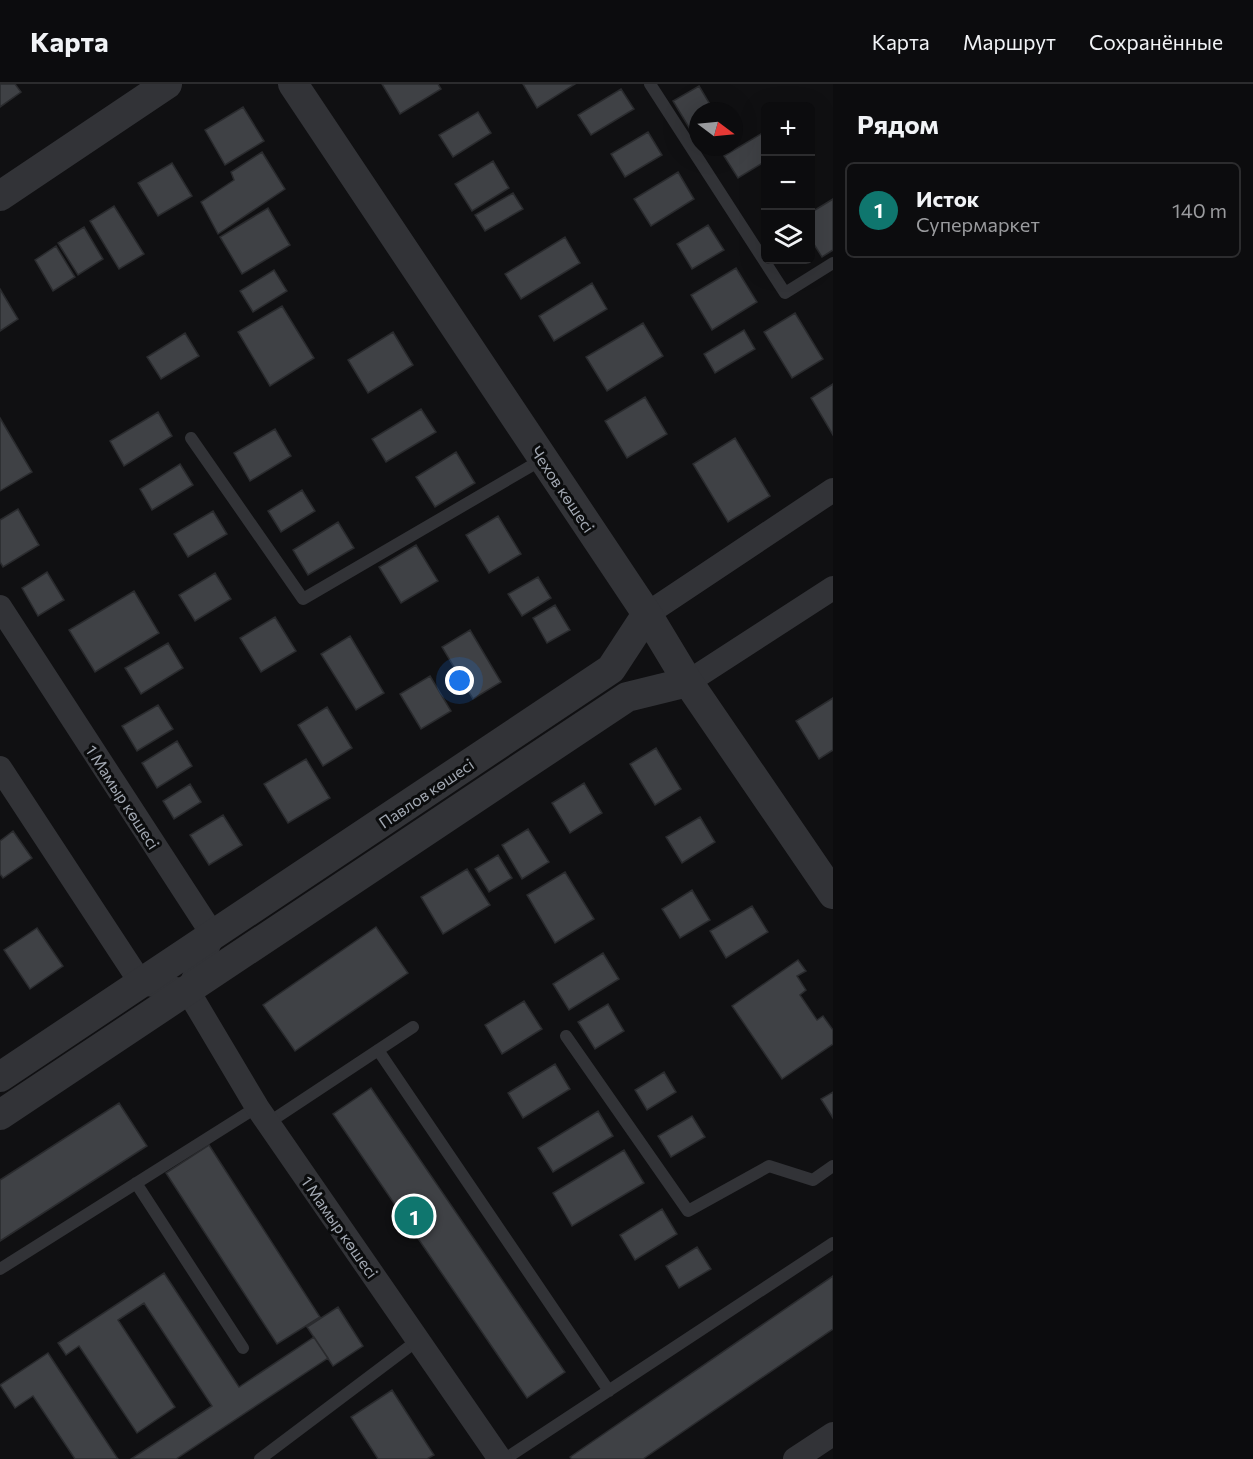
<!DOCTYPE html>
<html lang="ru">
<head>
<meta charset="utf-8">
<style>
	body { margin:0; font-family:Commissioner,sans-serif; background:#1a1a1c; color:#f1f3f6 }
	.controls { position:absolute; right:18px; top:18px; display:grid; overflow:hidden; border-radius:9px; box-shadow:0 6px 24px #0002 }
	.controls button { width:54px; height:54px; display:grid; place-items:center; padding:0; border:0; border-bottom:2px solid #2c2c2e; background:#0c0c0e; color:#f1f3f6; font:30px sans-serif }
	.compass { position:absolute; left:689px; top:18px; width:54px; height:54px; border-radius:50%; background:#0c0c0e; box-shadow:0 6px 24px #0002; rotate:106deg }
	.you { position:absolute; left:460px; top:597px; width:21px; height:21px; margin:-15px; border:4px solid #fff; border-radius:50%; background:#1a73e8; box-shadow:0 0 0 9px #1a73e833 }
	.badge { display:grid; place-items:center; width:39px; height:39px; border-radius:50%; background:#0f766e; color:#fff; font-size:20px; font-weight:700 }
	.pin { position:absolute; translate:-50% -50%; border:3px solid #fff; box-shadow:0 2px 6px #0006 }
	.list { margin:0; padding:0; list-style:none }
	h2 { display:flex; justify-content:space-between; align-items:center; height:78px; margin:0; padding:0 24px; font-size:26px }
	h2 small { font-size:20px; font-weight:400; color:#9a9b9e }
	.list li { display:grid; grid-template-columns:39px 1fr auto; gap:18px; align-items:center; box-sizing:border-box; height:96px; margin:0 12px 12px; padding:0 12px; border:2px solid #2c2c2e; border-radius:9px }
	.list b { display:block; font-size:22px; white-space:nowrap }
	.list p { margin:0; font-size:20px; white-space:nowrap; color:#9a9b9e }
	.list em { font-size:20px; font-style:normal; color:#9a9b9e }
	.icon { flex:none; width:33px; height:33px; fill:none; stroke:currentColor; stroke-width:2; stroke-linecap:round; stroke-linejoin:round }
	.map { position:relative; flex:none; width:833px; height:1375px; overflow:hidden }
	header { display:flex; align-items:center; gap:36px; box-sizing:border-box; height:84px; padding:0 30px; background:#0c0c0e; border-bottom:2px solid #2c2c2e }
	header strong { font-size:28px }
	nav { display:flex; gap:33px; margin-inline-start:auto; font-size:21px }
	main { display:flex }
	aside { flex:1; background:#0c0c0e }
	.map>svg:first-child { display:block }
</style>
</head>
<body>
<header>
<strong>Карта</strong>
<nav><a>Карта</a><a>Маршрут</a><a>Сохранённые</a></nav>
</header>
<main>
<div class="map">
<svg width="833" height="1375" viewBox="0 0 833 1375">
	<rect width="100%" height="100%" fill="#101012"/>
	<!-- building -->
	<path fill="#3f4145" stroke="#2a2b2e" stroke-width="1.5" d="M0 0H15L21 8 0 23Z
		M382 0H438L441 5 400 30Z
		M523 0H575L537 24Z
		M699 2 714 27H698V54L696 55 673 17Z
		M621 5 634 25 591 51 578 31Z
		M243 23 264 57 225 81 205 46Z
		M478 28 491 49 453 73 439 51Z
		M766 47V77L738 94 724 72Z
		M648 48 662 71 625 93 611 70Z
		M262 68 285 105 218 150 201 118 234 96 231 88Z
		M493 77 509 104 472 127 455 100Z
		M172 79 192 112 158 132 138 99Z
		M678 88 694 115 651 142 634 115Z
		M513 109 523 125 485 147 475 131Z
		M833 115V166L822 173 810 154V129Z
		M114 122 144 170 119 185 90 137Z
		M268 124 290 161 242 190 220 153Z
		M708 141 724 166 692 185 677 160Z
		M84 143 103 175 78 191 58 159Z
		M565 153 580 179 521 215 505 190Z
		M56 162 75 193 53 207 35 176Z
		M736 184 757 218 712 246 691 211Z
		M274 186 287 207 253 228 240 207Z
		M592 199 607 225 554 257 539 232Z
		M0 205 18 235 0 247Z
		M282 222 314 274 270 302 238 248Z
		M795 229 823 275 792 294 764 248Z
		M643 239 663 272 607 307 586 273Z
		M744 246 755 265 715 289 704 270Z
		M393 248 413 281 368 309 348 276Z
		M185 249 199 272 161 295 147 273Z
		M833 300V351L811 314Z
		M645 313 667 350 627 374 605 337Z
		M421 325 436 348 386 378 372 355Z
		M158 328 172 352 124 382 110 357Z
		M0 334 32 388 0 407Z
		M275 345 291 372 250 397 234 369Z
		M735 354 770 412 728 438 693 380Z
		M456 368 475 399 435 423 416 393Z
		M180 380 193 401 152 426 140 405Z
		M302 406 315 427 281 448 268 427Z
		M18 425 39 461 3 483 0 478V436Z
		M213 427 227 450 188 473 174 450Z
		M498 432 521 470 489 489 466 451Z
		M338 438 354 464 308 491 293 466Z
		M416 461 438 497 401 519 379 483Z
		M47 488 64 516 38 532 22 504Z
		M215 489 231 515 195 537 179 511Z
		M538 493 551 514 522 532 508 510Z
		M134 507 159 549 95 588 69 546Z
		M555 521 570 546 547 559 533 534Z
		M275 533 296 567 261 588 240 554Z
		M470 546 501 598 473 615 442 563Z
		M350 552 384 609 356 626 321 570Z
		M168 559 183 584 141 610 125 584Z
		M430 592 451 627 421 645 400 610Z
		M833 614V666L819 675 796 637Z
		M158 621 173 645 137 667 122 642Z
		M327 623 352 664 323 682 298 641Z
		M177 657 192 682 157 704 142 679Z
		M656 664 681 705 655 721 630 680Z
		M306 675 330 714 288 739 264 700Z
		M584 699 602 729 570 749 552 719Z
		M190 700 201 718 174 735 163 717Z
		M223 731 242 761 209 781 190 751Z
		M700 733 715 758 682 779 666 753Z
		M528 745 549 778 522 795 502 761Z
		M13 747 32 774 3 794 0 790V757Z
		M498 771 512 794 489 808 475 785Z
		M467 785 490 821 443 850 421 813Z
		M565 788 594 835 555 859 527 811Z
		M692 806 710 836 680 854 662 825Z
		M752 822 768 848 726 874 710 847Z
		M376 843 408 889 295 967 263 921Z
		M37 844 63 882 30 905 4 866Z
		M603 869 619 895 569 926 553 900Z
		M798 876 806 887 797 892 806 906 800 911 817 936 823 932 833 946V960L782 995 732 922Z
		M524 917 542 945 502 970 485 941Z
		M608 920 624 947 595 965 578 938Z
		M555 980 570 1005 523 1034 508 1009Z
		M664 988 676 1008 647 1026 635 1006Z
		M371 1004 565 1288 527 1314 333 1030Z
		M833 1008V1034L821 1015Z
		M119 1019 147 1062 0 1157V1096Z
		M598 1027 613 1052 553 1088 538 1064Z
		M692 1032 705 1053 671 1073 658 1052Z
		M209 1061 320 1233 277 1260 166 1089Z
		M624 1066 644 1099 572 1142 553 1109Z
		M662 1125 677 1150 635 1176 620 1151Z
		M697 1163 711 1185 679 1204 666 1182Z
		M164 1189 239 1303 314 1253 328 1274 176 1375H131L212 1322 144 1219 118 1236 175 1323 137 1349 79 1262 66 1271 58 1259Z
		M833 1192V1245L643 1375H572L570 1373Z
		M338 1223 363 1262 333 1282 307 1243Z
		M48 1269 118 1375H75L33 1312 15 1324 0 1301Z
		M392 1306 434 1371 427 1375H378L351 1333Z"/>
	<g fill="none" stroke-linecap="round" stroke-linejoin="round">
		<!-- service -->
		<path stroke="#323337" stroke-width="12" d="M650 0 785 209 833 179
			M191 354 303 515 543 375
			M566 952 688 1127 769 1082 813 1096 833 1082
			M378 966 609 1307
			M268 1039 413 943
			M136 1099 243 1264
			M0 1185 257 1023
			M260 1375 418 1256
			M505 1375 833 1159"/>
		<!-- minor -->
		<path stroke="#323337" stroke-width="24" d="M0 523 213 851 188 907
			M647 530 833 406
			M688 598 833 504
			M0 684 141 899 188 907 257 1023 500 1375
			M795 1375 833 1350"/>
		<!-- tertiary -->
		<path stroke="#323337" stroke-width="30" d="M293 0 647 530 688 598 833 810
			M0 112 167 0
			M0 993 611 585 647 530
			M0 1031 627 613 688 598"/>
	</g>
	<g text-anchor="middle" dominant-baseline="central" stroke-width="6" stroke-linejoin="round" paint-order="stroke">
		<!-- street labels -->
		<g font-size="16" fill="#a2a8b2" stroke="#0b0c0d">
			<text transform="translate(563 405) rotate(56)">Чехов көшесі</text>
			<text transform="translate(426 709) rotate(-34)">Павлов көшесі</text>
			<text transform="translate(123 713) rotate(57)">1 Мамыр көшесі</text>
			<text transform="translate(340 1143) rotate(55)">1 Мамыр көшесі</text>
		</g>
	</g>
</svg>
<div class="controls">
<button>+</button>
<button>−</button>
<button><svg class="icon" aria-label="layers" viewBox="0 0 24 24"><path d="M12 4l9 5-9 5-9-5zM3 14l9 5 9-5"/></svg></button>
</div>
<svg class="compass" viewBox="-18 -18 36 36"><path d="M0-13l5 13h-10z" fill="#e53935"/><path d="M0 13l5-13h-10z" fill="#9a9b9e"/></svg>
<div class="you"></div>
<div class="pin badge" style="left:414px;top:1132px">1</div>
</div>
<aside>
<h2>Рядом<small></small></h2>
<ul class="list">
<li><span class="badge">1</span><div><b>Исток</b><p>Супермаркет</p></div><em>140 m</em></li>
</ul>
</aside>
</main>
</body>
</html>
